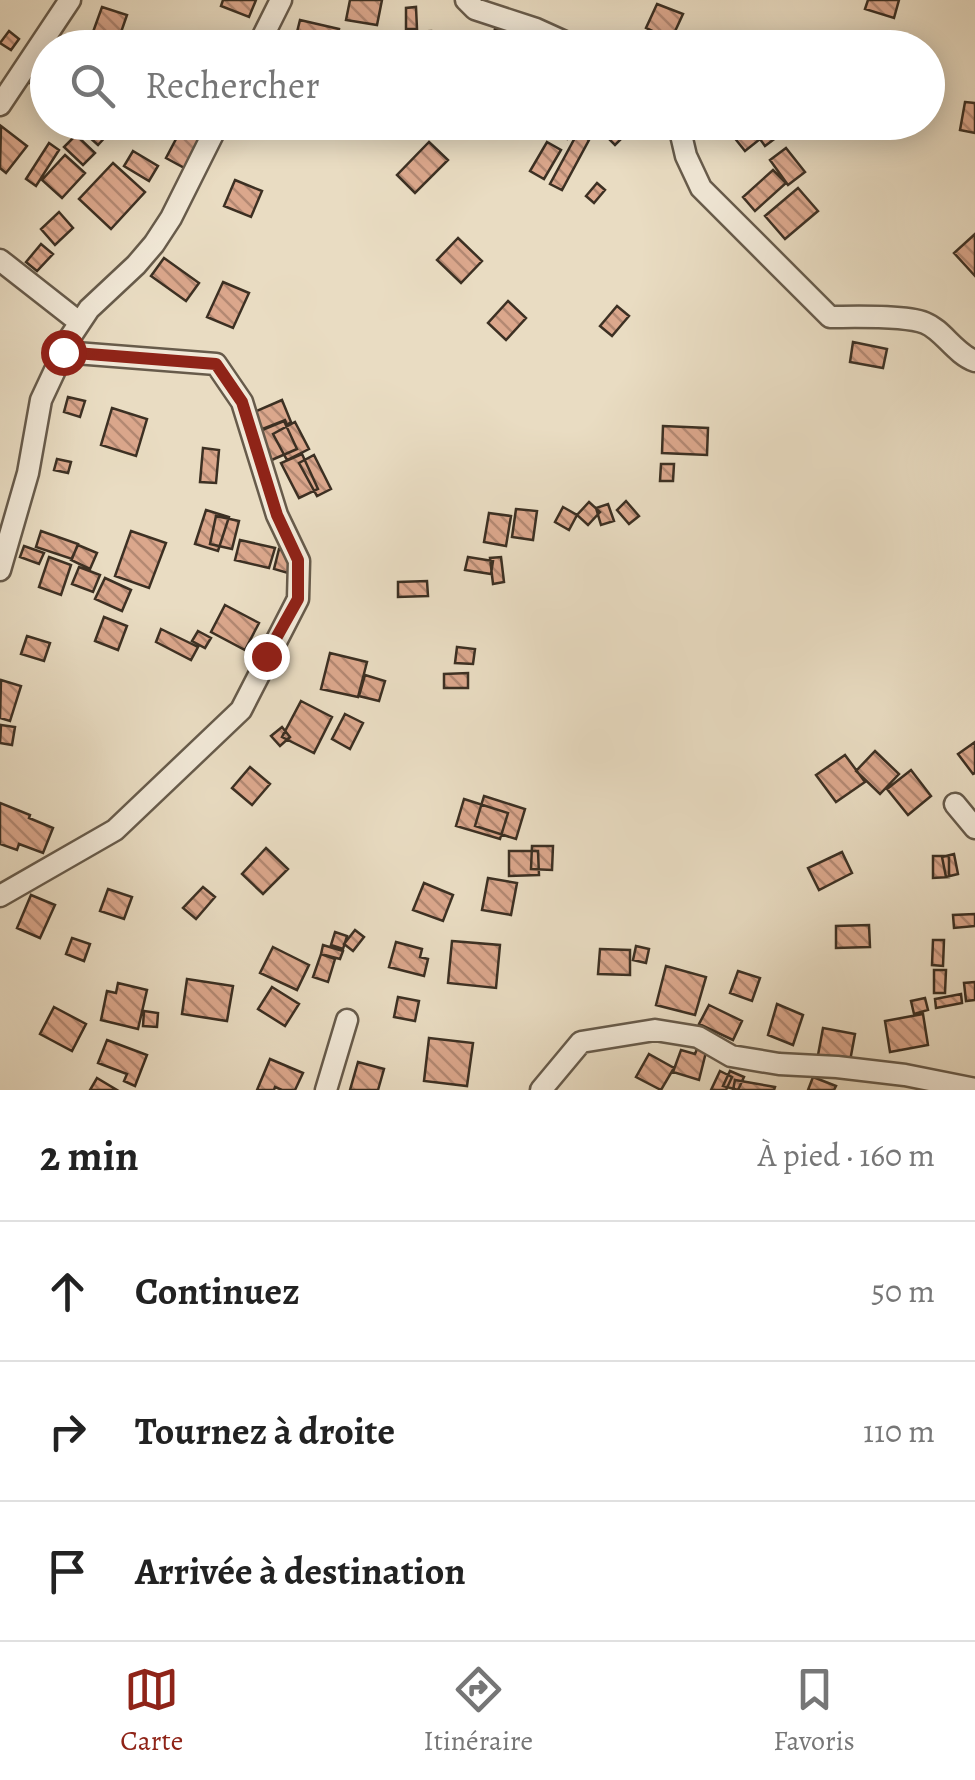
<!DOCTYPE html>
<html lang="fr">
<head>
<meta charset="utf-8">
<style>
	body { margin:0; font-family:Alegreya,serif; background:#f6f6f6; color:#222 }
	.stop { position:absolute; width:30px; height:30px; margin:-22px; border:8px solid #8f2418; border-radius:50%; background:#fff }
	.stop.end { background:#8f2418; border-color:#fff; box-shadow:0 2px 10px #0008 }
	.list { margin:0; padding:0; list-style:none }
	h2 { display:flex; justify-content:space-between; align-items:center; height:130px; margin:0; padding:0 40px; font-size:42px }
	h2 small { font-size:32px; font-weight:400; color:#767676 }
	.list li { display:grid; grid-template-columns:65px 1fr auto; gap:30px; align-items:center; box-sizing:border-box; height:140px; padding:0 40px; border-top:2px solid #e0e0e0 }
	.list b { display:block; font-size:38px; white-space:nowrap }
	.list em { font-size:32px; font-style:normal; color:#767676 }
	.icon { flex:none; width:55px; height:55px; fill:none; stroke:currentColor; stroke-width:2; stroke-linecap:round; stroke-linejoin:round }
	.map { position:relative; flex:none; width:975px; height:1090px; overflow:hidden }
	.search { position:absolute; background:#fff; box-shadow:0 5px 25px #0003; left:30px; right:30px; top:30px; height:110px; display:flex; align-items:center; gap:25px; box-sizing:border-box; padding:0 35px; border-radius:55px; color:#767676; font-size:38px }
	.sheet { height:550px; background:#fff }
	nav { display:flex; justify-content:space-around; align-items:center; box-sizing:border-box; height:140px; border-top:2px solid #e0e0e0; background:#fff; font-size:28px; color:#767676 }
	nav a { display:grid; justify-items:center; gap:5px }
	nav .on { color:#8f2418 }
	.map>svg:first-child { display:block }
</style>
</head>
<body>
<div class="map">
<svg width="975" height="1090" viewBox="0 0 975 1090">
	<defs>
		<pattern id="building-back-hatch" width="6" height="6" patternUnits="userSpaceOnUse" patternTransform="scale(2.5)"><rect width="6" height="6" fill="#dba78c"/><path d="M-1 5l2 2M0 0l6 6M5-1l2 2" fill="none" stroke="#b38872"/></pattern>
	</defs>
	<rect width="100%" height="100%" fill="#e9dcc2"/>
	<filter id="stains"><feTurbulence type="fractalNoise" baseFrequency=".002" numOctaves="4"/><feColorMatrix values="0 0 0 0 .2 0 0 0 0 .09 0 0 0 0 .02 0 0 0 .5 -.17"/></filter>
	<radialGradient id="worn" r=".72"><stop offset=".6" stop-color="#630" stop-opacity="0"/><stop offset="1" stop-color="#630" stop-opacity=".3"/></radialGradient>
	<!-- building -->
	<path fill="url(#building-back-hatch)" stroke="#3c3023" stroke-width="2.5" d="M223 0H256L249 17 221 6Z
		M350 0H382L377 25 346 20Z
		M868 0H899L894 18 865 9Z
		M657 4 683 14 671 40 646 28Z
		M102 7 127 15 118 41 93 32Z
		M416 7 417 29H406V8Z
		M300 20 339 29 336 45 296 36Z
		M495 29 526 39 523 48H489Z
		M9 31 19 39 11 50 0 43Z
		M431 31V43H414L413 32Z
		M282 37 326 47V48H280Z
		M36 71 47 80 37 90 27 80Z
		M965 102 975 103V133L960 130Z
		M84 122H115L117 124 98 145 79 128Z
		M185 122H216L190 171 166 158Z
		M543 122H574L567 139 541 129Z
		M603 122H638L615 145 598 128Z
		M751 122H766L777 137 765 146 760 139 745 151 733 136Z
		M1 126 27 146 6 173 0 168Z
		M577 134 589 140 562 190 550 184Z
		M76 135 95 153 83 165 64 147Z
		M429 142 448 160 415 193 397 175Z
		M547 142 561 150 544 179 530 171Z
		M49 143 59 150 36 186 26 179Z
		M786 148 805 172 788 185 770 160Z
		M133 151 158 166 149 181 124 166Z
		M65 155 85 173 62 198 42 180Z
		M113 163 145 192 111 229 79 199Z
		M773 170 786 183 755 211 743 197Z
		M235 180 262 191 251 217 224 206Z
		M597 183 605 190 594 203 586 196Z
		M798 188 818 211 785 239 765 216Z
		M59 212 73 228 55 245 41 229Z
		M975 234V276L954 253Z
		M458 238 482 261 461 283 437 260Z
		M41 244 53 254 37 271 26 262Z
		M164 258 199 283 186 301 151 276Z
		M223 282 249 293 233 328 207 317Z
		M508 301 526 318 506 340 488 323Z
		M617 306 629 316 612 336 600 326Z
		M853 342 887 349 883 368 850 362Z
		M68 397 85 401 80 417 64 412Z
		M282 400 291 422 287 425 285 420 260 430 252 413Z
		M112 408 147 419 136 456 101 445Z
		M284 421 297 449 267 462 255 433Z
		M295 422 309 449 287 460 273 434Z
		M663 426 708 428 707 455 662 453Z
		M203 448 219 450 216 483 200 482Z
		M302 454 318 489 299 498 281 463Z
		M314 455 331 489 317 496 299 463Z
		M57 459 71 462 68 473 54 470Z
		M661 464H674L673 481H660Z
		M626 501 639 516 629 524 617 510Z
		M589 502 600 512 588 525 577 515Z
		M608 504 614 521 601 525 596 508Z
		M563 507 577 515 569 530 555 522Z
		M516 509 537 511 533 540 512 537Z
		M206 510 229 517 218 551 195 544Z
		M489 513 511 516 506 546 484 542Z
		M216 516 239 521 232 549 210 544Z
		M41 531 78 544 72 559 36 547Z
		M131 531 166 543 149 588 115 576Z
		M240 540 275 548 269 568 235 560Z
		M78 545 97 553 90 569 71 560Z
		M24 546 44 553 39 564 20 557Z
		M279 549 294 553 288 573 274 569Z
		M49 557 71 565 61 595 39 587Z
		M468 557 493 561 491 574 465 570Z
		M501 557 504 582 493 584 490 558Z
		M79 567 100 575 93 592 72 584Z
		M105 578 131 590 122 611 95 599Z
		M427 581 428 596 398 597V582Z
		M225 605 259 623 245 650 211 632Z
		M104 617 127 626 118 650 95 641Z
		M161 629 198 647 191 660 156 642Z
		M198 631 211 638 205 648 192 641Z
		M27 636 50 643 44 661 21 654Z
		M457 647 475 649 473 664 455 663Z
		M330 653 367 662 358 697 321 689Z
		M468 673V688H444V674Z
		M365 675 385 681 379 701 359 696Z
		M1 680 21 686 10 721 0 718Z
		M301 701 332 717 314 753 282 737Z
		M345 714 363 723 350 749 332 739Z
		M1 725 15 727 12 745 0 743Z
		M282 727 290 737 280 746 271 736Z
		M975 742V773L973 774 958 754Z
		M875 751 899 774 880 794 856 771Z
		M845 755 865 782 836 802 816 775Z
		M250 767 270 784 252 805 232 788Z
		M911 770 931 796 908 815 887 789Z
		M484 796 525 809 516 839 475 826Z
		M464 799 508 813 500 839 456 826Z
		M0 803 30 815 29 818 53 828 43 853 19 844 17 850 0 844Z
		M532 846H553L552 870 531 869Z
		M266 848 288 869 263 894 242 874Z
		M509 851H538L539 875 509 876Z
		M842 852 852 873 819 890 808 868Z
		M954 854 958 874 946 877 942 857Z
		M933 856H949V877L933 878Z
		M488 878 517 883 511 915 482 910Z
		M424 883 453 895 443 921 413 910Z
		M203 887 215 897 196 919 183 908Z
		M108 889 132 897 124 919 100 911Z
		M31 895 55 905 40 938 17 928Z
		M975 914V926L954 928 953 915Z
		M869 925 870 947 836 948V926Z
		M355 930 364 937 353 951 344 944Z
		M335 932 347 936 343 949 331 945Z
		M72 938 90 944 84 961 66 954Z
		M933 940H944L943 966 932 965Z
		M452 941 500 945 496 988 448 983Z
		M396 942 422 949 420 957 428 959 424 976 389 967Z
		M323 945 343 951 340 959 321 954Z
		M636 946 649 949 646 963 633 960Z
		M273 947 309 965 297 990 260 973Z
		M600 949 630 950V975L598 974Z
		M321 954 335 959 328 982 313 977Z
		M666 966 706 977 695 1015 656 1005Z
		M934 970H946L945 993H934Z
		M738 971 760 978 752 1001 730 993Z
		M187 979 233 986 227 1021 182 1014Z
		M975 982V1000L966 1001 964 983Z
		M118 983 147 990 138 1029 101 1020 107 991 116 993Z
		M272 987 299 1004 285 1026 258 1009Z
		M961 994 962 1003 936 1008 935 999Z
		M398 997 419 1001 415 1021 394 1017Z
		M925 998 928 1010 914 1014 911 1001Z
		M777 1004 803 1015 793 1045 768 1035Z
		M709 1005 742 1021 733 1040 699 1024Z
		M54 1007 86 1024 72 1051 40 1034Z
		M144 1011 158 1013 157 1027 143 1026Z
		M923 1014 928 1045 890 1052 885 1021Z
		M823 1028 855 1034 850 1061 818 1055Z
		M429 1038 473 1043 467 1086 424 1081Z
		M107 1040 147 1055 135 1086 124 1081 127 1074 98 1063Z
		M697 1049 706 1052 699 1080 673 1072 681 1050 695 1054Z
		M649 1054 674 1068 661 1090 636 1077Z
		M270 1059 303 1073 295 1090H282L275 1087 274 1090H257Z
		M358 1062 384 1069 378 1090H350Z
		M720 1071 732 1077 726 1090H711Z
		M730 1071 744 1077 738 1090 723 1086Z
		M813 1077 836 1086 834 1090H808Z
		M97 1078 117 1090H90Z
		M735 1080 775 1087 774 1090H733Z"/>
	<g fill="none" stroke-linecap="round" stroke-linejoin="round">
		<!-- street casing -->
		<g stroke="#675b4b" stroke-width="25">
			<path id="street" d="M466 0 475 9 536 29 578 48
				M257 48 281 0
				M0 105 70 0
				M678 122 686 156 701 188 830 317C853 317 905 315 925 323 943 330 955 354 975 361
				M0 260 79 322
				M0 570 28 473 41 400 71 336 89 309 136 265 154 244 171 218 219 122
				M955 804 975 828
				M0 896 115 830 241 710 298 599 299 561 277 515 242 402 216 364 63 352
				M326 1090 347 1020
				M541 1090 581 1042 655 1030 698 1037 731 1056 779 1064 837 1067 905 1075 975 1089"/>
		</g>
		<!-- street -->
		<use href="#street" stroke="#f1e8d7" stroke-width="20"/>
	</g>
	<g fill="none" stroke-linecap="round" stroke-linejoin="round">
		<!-- route -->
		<path stroke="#8f2418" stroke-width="12" d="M63 352 216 364 242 402 277 515 298 560V599L266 656"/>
	</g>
	<rect width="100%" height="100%" filter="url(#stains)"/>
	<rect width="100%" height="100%" fill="url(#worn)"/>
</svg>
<div class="stop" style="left:63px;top:352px"></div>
<div class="stop end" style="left:266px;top:656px"></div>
<div class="search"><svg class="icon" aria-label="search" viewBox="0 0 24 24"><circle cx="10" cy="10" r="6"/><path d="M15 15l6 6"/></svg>Rechercher</div>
</div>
<section class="sheet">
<h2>2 min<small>À pied · 160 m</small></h2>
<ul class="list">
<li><svg class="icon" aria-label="ahead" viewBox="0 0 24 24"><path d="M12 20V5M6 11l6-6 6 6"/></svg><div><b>Continuez</b></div><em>50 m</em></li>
<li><svg class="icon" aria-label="right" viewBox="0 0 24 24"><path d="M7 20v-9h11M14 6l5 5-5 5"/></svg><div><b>Tournez à droite</b></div><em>110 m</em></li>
<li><svg class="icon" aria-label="arrive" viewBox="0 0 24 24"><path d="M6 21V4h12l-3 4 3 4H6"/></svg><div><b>Arrivée à destination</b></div></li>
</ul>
</section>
<nav>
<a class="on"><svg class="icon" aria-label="map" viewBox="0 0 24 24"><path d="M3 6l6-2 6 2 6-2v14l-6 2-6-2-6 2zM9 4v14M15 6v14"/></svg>Carte</a>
<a><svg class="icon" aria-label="directions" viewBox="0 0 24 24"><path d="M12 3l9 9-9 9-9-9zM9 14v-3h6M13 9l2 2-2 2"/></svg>Itinéraire</a>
<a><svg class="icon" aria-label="saved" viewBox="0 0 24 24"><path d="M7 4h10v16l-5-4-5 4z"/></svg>Favoris</a>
</nav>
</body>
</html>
